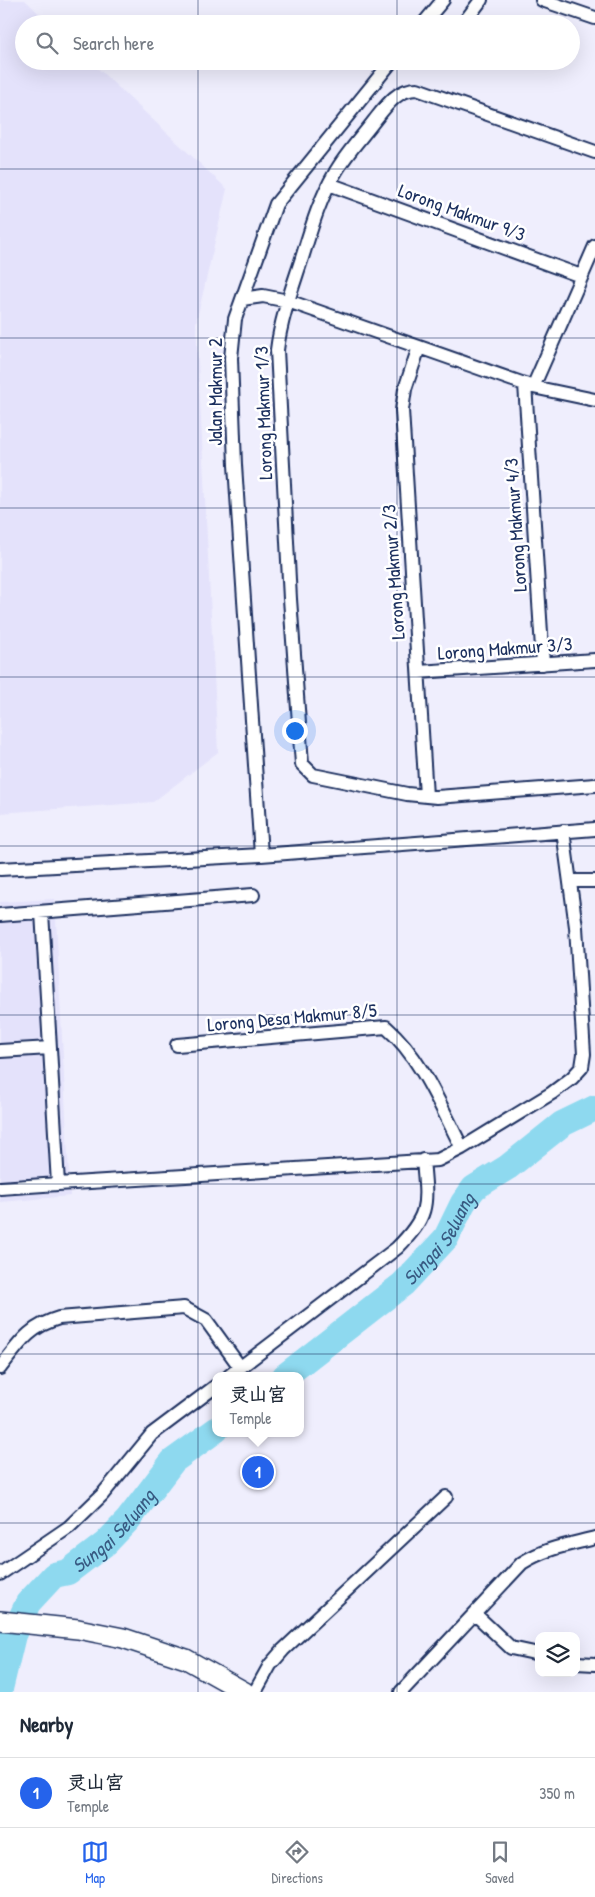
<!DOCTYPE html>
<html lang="en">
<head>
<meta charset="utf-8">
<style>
	body { margin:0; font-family:"Patrick Hand","LXGW WenKai TC",sans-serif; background:#f2f2f3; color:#1f2937 }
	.controls { position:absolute; right:15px; bottom:15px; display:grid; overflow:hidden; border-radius:10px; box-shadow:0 5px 20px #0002 }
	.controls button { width:45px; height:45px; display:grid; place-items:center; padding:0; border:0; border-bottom:1px solid #e0e1e3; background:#fff; color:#1f2937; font:25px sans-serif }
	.you { position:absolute; left:294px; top:730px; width:18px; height:18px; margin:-12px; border:4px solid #fff; border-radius:50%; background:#1a73e8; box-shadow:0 0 0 8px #1a73e833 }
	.badge { display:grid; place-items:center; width:32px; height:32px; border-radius:50%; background:#2563eb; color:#fff; font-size:16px; font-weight:700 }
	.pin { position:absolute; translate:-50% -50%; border:2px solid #fff; box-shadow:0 1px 5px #0006 }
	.popup { position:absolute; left:212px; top:1372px; width:92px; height:65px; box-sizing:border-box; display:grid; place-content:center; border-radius:10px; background:#fff; filter:drop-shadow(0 1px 4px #0005); font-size:16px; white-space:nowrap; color:#747a83 }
	.popup b { font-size:19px; color:#1f2937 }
	.popup::after { content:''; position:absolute; left:50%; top:100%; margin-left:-10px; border:10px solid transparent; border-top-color:#fff }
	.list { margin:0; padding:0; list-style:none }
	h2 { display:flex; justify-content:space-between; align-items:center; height:65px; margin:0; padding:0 20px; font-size:21px }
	h2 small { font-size:16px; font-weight:400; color:#747a83 }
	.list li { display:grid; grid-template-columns:32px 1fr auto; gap:15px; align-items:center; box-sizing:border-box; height:70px; padding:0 20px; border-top:1px solid #e0e1e3 }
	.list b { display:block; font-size:19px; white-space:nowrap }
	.list p { margin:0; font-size:16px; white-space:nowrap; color:#747a83 }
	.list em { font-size:16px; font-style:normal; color:#747a83 }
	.icon { flex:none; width:28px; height:28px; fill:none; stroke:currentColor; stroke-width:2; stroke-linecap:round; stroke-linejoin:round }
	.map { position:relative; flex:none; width:595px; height:1692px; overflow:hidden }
	.search { position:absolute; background:#fff; box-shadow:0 5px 20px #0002; left:15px; right:15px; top:15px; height:55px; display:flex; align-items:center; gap:12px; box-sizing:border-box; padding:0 18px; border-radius:28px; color:#747a83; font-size:19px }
	.sheet { height:135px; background:#fff }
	nav { display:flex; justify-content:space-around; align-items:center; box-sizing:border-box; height:70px; border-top:1px solid #e0e1e3; background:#fff; font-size:14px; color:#747a83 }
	nav a { display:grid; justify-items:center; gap:2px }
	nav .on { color:#2563eb }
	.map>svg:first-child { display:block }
</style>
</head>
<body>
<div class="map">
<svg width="595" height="1692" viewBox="0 0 595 1692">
	<rect width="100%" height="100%" fill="#efeefd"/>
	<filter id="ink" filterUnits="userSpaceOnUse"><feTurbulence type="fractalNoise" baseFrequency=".02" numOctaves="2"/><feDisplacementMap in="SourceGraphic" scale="10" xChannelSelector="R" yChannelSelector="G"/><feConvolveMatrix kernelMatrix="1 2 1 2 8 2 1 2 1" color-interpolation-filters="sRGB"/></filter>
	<g filter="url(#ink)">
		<!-- built -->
		<path fill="#e4e2fb" d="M0 0H25L50 24H24V61H90L227 189 196 323 218 752 153 802 0 813Z
			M55 899 70 1196 0 1202V902Z"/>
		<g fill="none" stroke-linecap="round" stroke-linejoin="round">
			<!-- river -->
			<g stroke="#8ed9ef" stroke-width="26">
				<path id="s1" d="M285 1376 403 1284 446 1238 463 1203 474 1188 508 1167 562 1124 595 1108"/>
				<path id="s2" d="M0 1689 13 1635 28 1603 54 1575 68 1572 106 1543 128 1520 173 1461 216 1430"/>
			</g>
			<!-- street casing -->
			<g stroke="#1b2f5e" stroke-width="16">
				<path id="street" d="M542 0 595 18
					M423 24 443 0
					M463 24 481 0
					M595 152 417 89C397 89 386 106 374 121 361 138 345 155 335 173 319 200 311 229 302 258 292 289 281 318 277 350L290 599 302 764 313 775 407 794 437 797 595 785
					M329 184 581 276
					M242 299 263 296 288 301 533 387 595 400
					M419 347 405 389 402 410 426 796
					M525 384 543 664
					M533 387 595 246
					M419 672 595 660
					M261 855 235 465 231 358 235 319 276 204 392 61
					M0 869 261 855 595 829
					M570 881H595
					M0 915 253 895
					M177 1045 386 1027C421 1057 441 1107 462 1148
					M0 1051 50 1048
					M58 1184 438 1160 462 1148 552 1093 572 1078 582 1067 584 1054 576 927 563 831
					M0 1188 58 1184 42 912
					M0 1368C19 1344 28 1327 59 1318L184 1308 206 1320 240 1367
					M229 1376 397 1248C430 1215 427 1205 423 1160
					M0 1574 69 1527 102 1495 152 1434 216 1386
					M475 1614 511 1648 539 1654
					M576 1663 595 1664
					M255 1692 270 1665 283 1650 446 1497
					M401 1692 522 1563C546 1548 568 1545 595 1538"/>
			</g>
			<!-- secondary casing -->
			<g stroke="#1b2f5e" stroke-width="22">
				<path id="secondary" d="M0 1621 78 1629 123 1638 186 1659 245 1692"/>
			</g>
			<!-- street -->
			<use href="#street" stroke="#fff" stroke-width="12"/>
			<!-- secondary -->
			<use href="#secondary" stroke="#fff" stroke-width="19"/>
		</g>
	</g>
	<!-- grid -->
	<path fill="none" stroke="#1b2f5e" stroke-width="1" stroke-opacity="0.55" d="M198 0V24M397 0V24M198 61V1692M397 61V1692M0 169H595M0 338H595M0 508H595M0 677H595M0 846H595M0 1015H595M0 1184H595M0 1354H595M0 1523H595"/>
	<g text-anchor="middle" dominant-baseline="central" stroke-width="5" stroke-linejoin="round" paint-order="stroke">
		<!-- street labels -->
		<g font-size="19" fill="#1b2f5e" stroke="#fff">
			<text transform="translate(462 212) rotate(20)">Lorong Makmur 9/3</text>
			<text transform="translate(215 392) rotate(-90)">Jalan Makmur 2</text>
			<text transform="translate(263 413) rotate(-92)">Lorong Makmur 1/3</text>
			<text transform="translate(515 525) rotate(-94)">Lorong Makmur 4/3</text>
			<text transform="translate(393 572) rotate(-94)">Lorong Makmur 2/3</text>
			<text transform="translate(505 648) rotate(-4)">Lorong Makmur 3/3</text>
			<text transform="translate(292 1017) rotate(-5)">Lorong Desa Makmur 8/5</text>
		</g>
		<!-- water labels -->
		<g font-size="20" font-style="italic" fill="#385a82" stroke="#fff">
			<text stroke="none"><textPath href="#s1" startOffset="208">Sungai Seluang</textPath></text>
			<text stroke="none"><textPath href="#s2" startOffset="205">Sungai Seluang</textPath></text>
		</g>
	</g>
</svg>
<div class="controls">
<button><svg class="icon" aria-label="layers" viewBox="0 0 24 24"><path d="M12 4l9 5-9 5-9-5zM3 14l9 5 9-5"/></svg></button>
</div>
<div class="you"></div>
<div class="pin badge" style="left:258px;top:1472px">1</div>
<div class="popup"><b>灵山宫</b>Temple</div>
<div class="search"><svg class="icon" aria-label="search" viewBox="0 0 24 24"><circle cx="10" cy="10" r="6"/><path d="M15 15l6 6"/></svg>Search here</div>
</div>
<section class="sheet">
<h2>Nearby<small></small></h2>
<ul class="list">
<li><span class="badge">1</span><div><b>灵山宫</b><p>Temple</p></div><em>350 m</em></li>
</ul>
</section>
<nav>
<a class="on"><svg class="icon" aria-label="map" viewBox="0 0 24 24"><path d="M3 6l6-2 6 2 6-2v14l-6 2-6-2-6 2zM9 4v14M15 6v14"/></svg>Map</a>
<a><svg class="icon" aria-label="directions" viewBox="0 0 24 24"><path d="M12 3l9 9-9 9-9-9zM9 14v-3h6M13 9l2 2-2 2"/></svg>Directions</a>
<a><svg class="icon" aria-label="saved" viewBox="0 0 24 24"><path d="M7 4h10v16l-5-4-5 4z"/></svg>Saved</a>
</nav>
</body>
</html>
